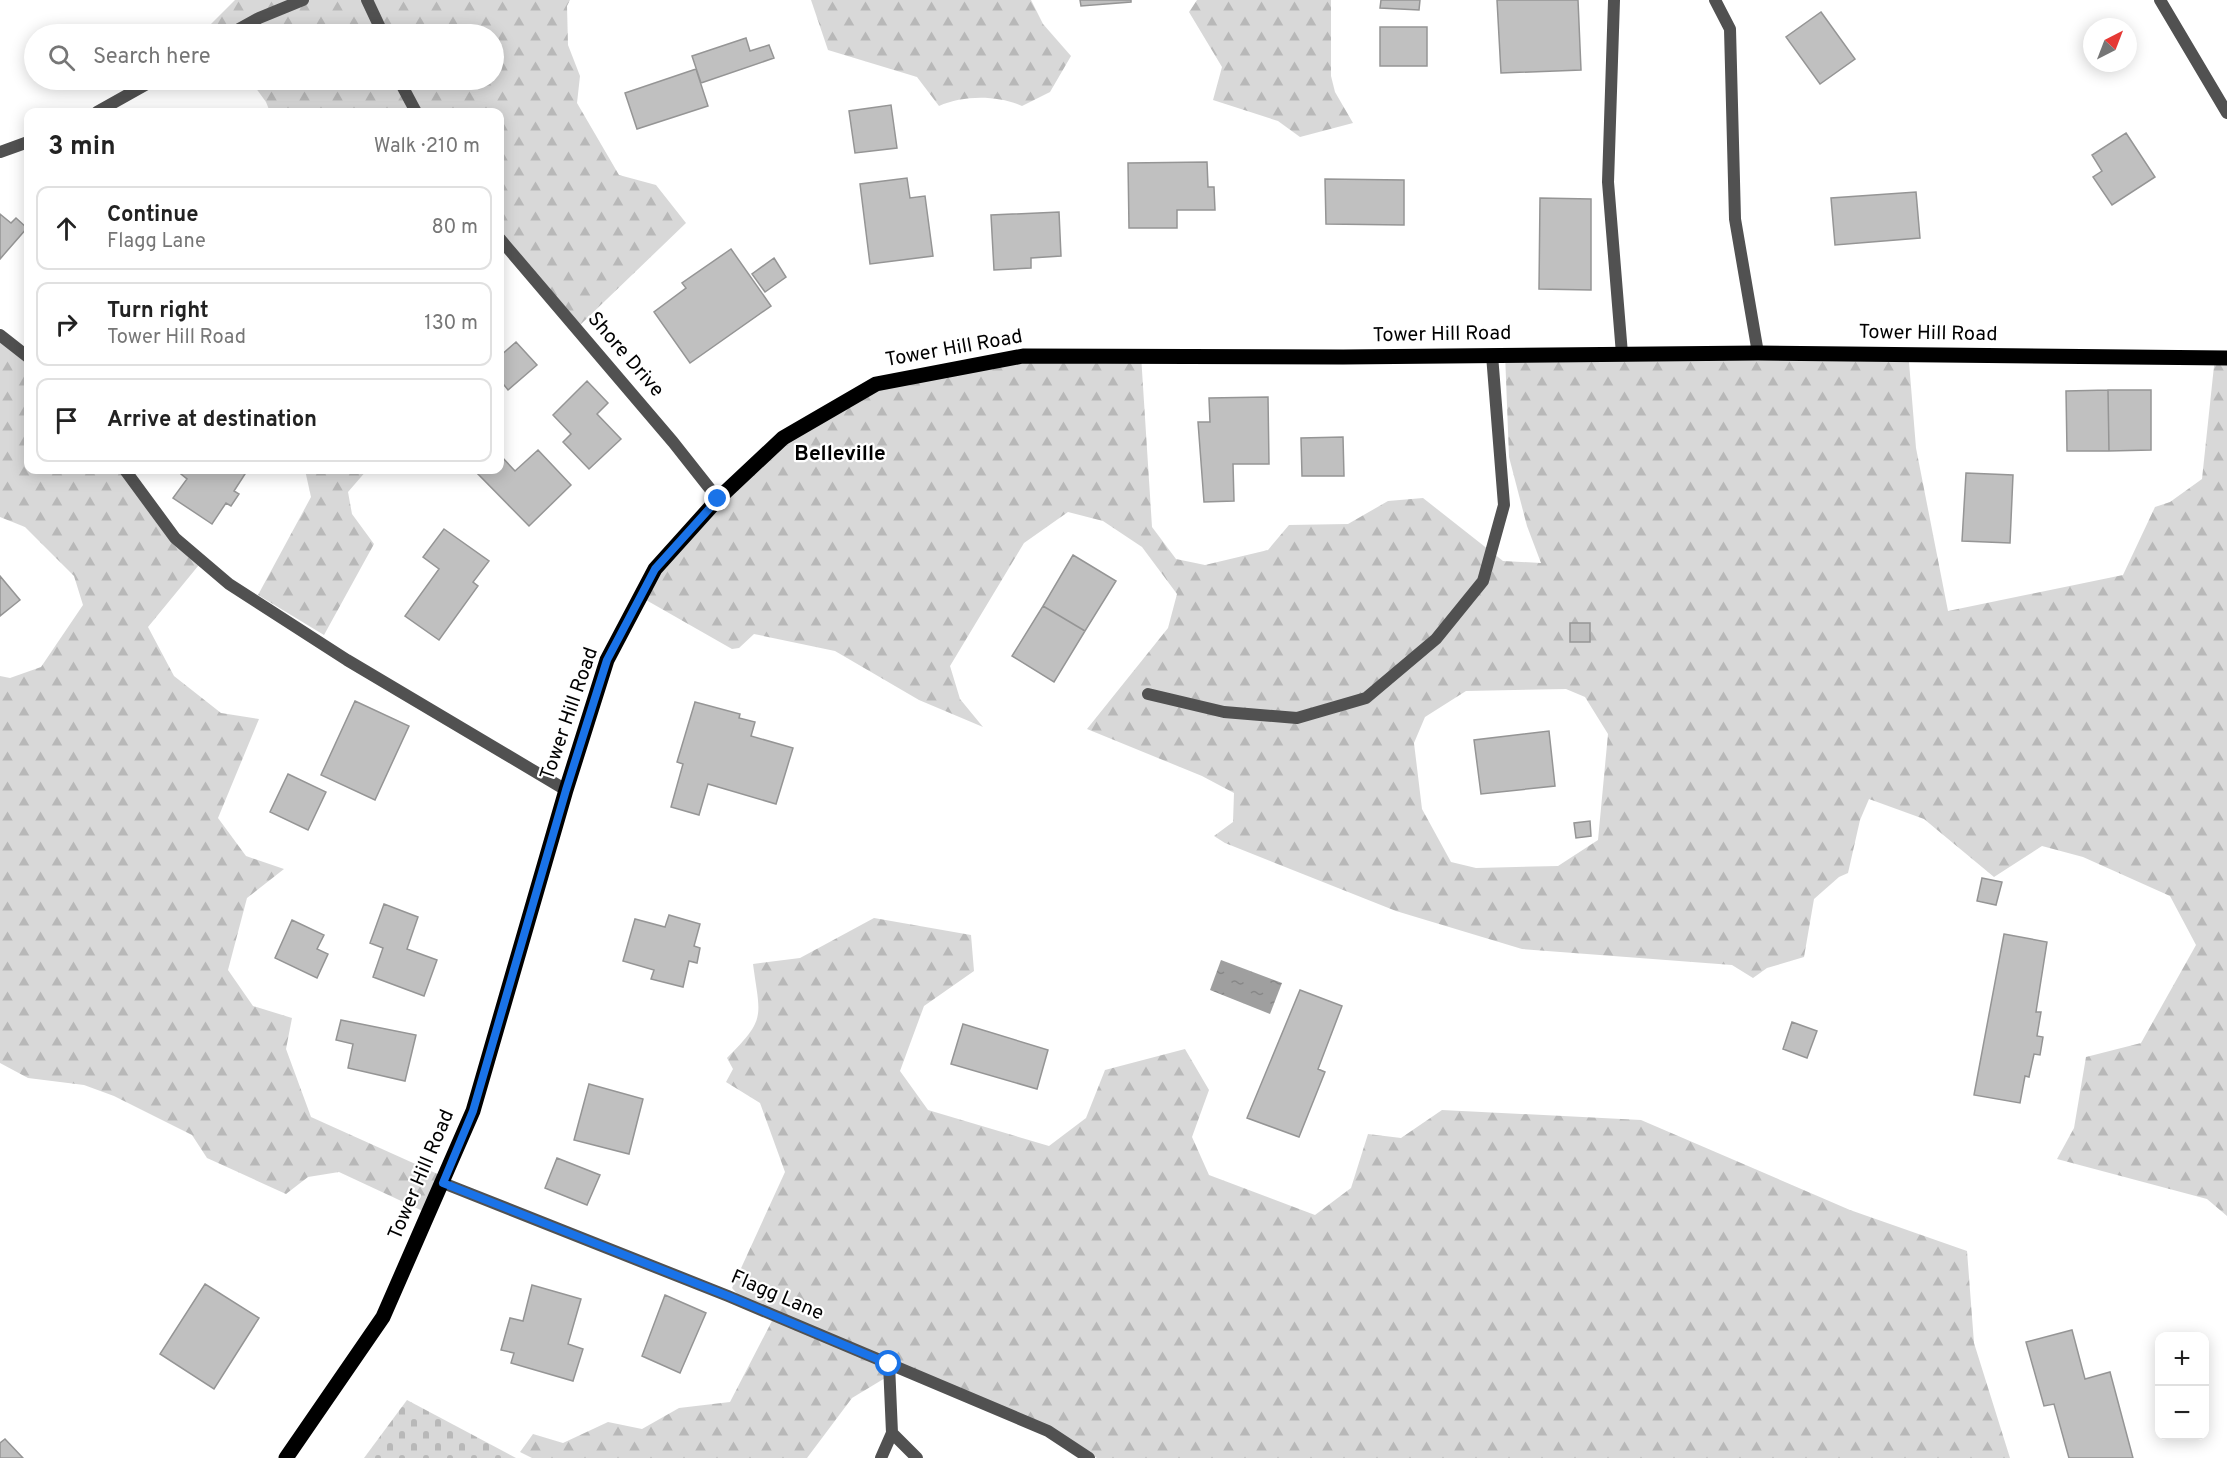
<!DOCTYPE html>
<html lang="en">
<head>
<meta charset="utf-8">
<style>
	body { margin:0; font-family:Overpass,sans-serif; background:#f2f2f2; color:#222 }
	.controls { position:absolute; right:18px; bottom:18px; display:grid; overflow:hidden; border-radius:12px; box-shadow:0 3px 15px #0003 }
	.controls button { width:54px; height:54px; display:grid; place-items:center; padding:0; border:0; border-bottom:2px solid #e0e0e0; background:#fff; color:#222; font:30px sans-serif }
	.compass { position:absolute; left:2083px; top:18px; width:54px; height:54px; border-radius:50%; background:#fff; box-shadow:0 3px 15px #0003; rotate:42deg }
	.stop { position:absolute; width:18px; height:18px; margin:-14px; border:4px solid #1a73e8; border-radius:50%; background:#fff }
	.stop.end { background:#1a73e8; border-color:#fff; box-shadow:0 2px 6px #0008 }
	.list { margin:0; padding:0; list-style:none }
	h2 { display:flex; justify-content:space-between; align-items:center; height:78px; margin:0; padding:0 24px; font-size:26px }
	h2 small { font-size:20px; font-weight:400; color:#767676 }
	.list li { display:grid; grid-template-columns:39px 1fr auto; gap:18px; align-items:center; box-sizing:border-box; height:84px; margin:0 12px 12px; padding:0 12px; border:2px solid #e0e0e0; border-radius:12px }
	.list b { display:block; font-size:22px; white-space:nowrap }
	.list p { margin:0; font-size:20px; white-space:nowrap; color:#767676 }
	.list em { font-size:20px; font-style:normal; color:#767676 }
	.icon { flex:none; width:33px; height:33px; fill:none; stroke:currentColor; stroke-width:2; stroke-linecap:round; stroke-linejoin:round }
	.map { position:relative; flex:none; width:2227px; height:1458px; overflow:hidden }
	.search { position:absolute; background:#fff; box-shadow:0 3px 15px #0003; left:24px; top:24px; width:480px; height:66px; display:flex; align-items:center; gap:15px; box-sizing:border-box; padding:0 21px; border-radius:33px; color:#767676; font-size:22px }
	.panel { position:absolute; background:#fff; box-shadow:0 3px 15px #0003; left:24px; top:108px; width:480px; height:366px; border-radius:12px }
	.map>svg:first-child { display:block }
</style>
</head>
<body>
<div class="map">
<svg width="2227" height="1458" viewBox="0 0 2227 1458">
	<defs>
		<pattern id="forest-firs" width="22" height="20" patternUnits="userSpaceOnUse" patternTransform="scale(1.5)"><rect width="22" height="20" fill="#d8d8d8"/><path d="M5 1l3.5 6h-7zM16 11l3.5 6h-7z" fill="#b8b8b8"/></pattern>
		<pattern id="cemetery-stones" width="16" height="16" patternUnits="userSpaceOnUse" patternTransform="scale(1.5)"><rect width="16" height="16" fill="#d8d8d8"/><path d="M2 7V4a2 2 0 0 1 4 0v3zM10 15v-3a2 2 0 0 1 4 0v3z" fill="#b8b8b8"/></pattern>
		<pattern id="water-ripples" width="26" height="14" patternUnits="userSpaceOnUse" patternTransform="scale(1.5)"><rect width="26" height="14" fill="#9f9f9f"/><path d="M2 4q2-2 4 0t4 0M15 11q2-2 4 0t4 0" fill="none" stroke="#878787"/></pattern>
	</defs>
	<rect width="100%" height="100%" fill="#fff"/>
	<!-- forest -->
	<path fill="url(#forest-firs)" fill-rule="evenodd" d="M235 0H570L567 6 568 45 580 76 577 103 619 175 656 185 686 223 580 325 500 231V112H270L266 102 250 80H494V34H217L210 25Z
		M811 0H1031L1043 24 1071 56 1050 92 1022 106C998 95 963 95 939 106L917 77 828 50Z
		M1197 0H1331V76L1335 92 1353 123 1300 137 1278 121 1213 100 1222 67 1189 12Z
		M0 333 28 357V470H126L159 514 203 560 148 627 174 676 221 713 259 719 218 818 246 856 284 869 247 898 228 970 253 1006 292 1018 286 1049 311 1117 442 1176 427 1213 339 1172 308 1177 286 1194 207 1158 192 1135 114 1096 84 1085 28 1078 0 1063V676L10 678 41 667 83 605 74 576 25 527 0 517Z
		M1908 350 1916 448 1948 611 2123 575 2155 507 2170 502 2202 479 2214 366 2219 354H2227V1216L2207 1199 2057 1159 2074 1128 2086 1057 2141 1043 2196 945 2170 896 2083 857 2042 846 1994 877 1924 819 1869 799 1860 820 1848 873 1839 877 1814 899 1804 957 1767 968 1753 978 1732 965 1522 949 1396 911 1225 843 1214 836 1233 822 1234 793 1202 776 1087 729 1168 628 1177 594 1142 547 1103 521 1068 512 1024 543 950 666 960 699 983 727 919 700 835 651 754 634 739 648 732 649 639 596 791 428 876 381 1004 354 1141 355 1152 527 1176 559 1205 565 1268 550 1289 525 1348 524 1388 501 1423 498 1503 561 1541 563 1527 526 1509 457 1505 353ZM1566 689 1585 697 1608 734 1598 840 1558 866 1476 868 1451 862 1422 809 1414 743 1425 717 1466 691Z
		M305 470H367L348 492 352 514 374 544 324 635 258 595 311 497Z
		M874 918 971 935 974 971 924 1006 900 1071 928 1110 1049 1146 1086 1118 1105 1070 1185 1049 1209 1090 1192 1137 1209 1175 1315 1215 1351 1188 1368 1134 1401 1138 1442 1110 1641 1120 1850 1210 1967 1251 1974 1343 2010 1458H1097L1016 1412 905 1366 852 1398 807 1458H532L520 1452 533 1434 563 1443 608 1422 642 1429 679 1408 730 1402 774 1317 741 1298 732 1288 785 1172 760 1103 726 1082 733 1069 727 1058C767 1018 760 1017 753 964L800 958Z"/>
	<!-- cemetery -->
	<path fill="url(#cemetery-stones)" d="M407 1400 516 1458H364Z"/>
	<!-- water -->
	<path fill="url(#water-ripples)" d="M1221 960 1282 983 1270 1014 1210 990Z"/>
	<!-- building -->
	<path fill="#c0c0c0" stroke="#959595" stroke-width="1.5" d="M1080 0H1131V2L1081 6Z
		M1381 0H1420L1419 10 1380 8Z
		M1497 0H1578L1581 70 1501 73Z
		M1821 12 1855 59 1820 84 1786 37Z
		M1380 27H1427V66H1380Z
		M746 38 750 51 769 45 774 58 701 83 692 56Z
		M696 69 708 106 637 129 625 93Z
		M891 105 897 148 855 153 849 111Z
		M2126 133 2155 177 2112 205 2093 177 2102 171 2092 155Z
		M1207 162 1208 187H1214L1215 210H1177V228H1129L1128 163Z
		M907 178 910 198 925 196 933 256 870 264 860 184Z
		M1325 179 1404 180V225L1326 224Z
		M1916 192 1920 238 1835 245 1831 198Z
		M1540 198 1591 199V290L1539 289Z
		M1059 212 1061 256 1031 258V268L994 270 991 215Z
		M0 214 11 223 16 218 27 228 0 259Z
		M731 249 771 306 690 363 654 312 686 288 682 283Z
		M774 258 786 277 765 292 752 274Z
		M516 342 537 365 508 390 500 380V356Z
		M587 381 608 403 597 414 621 439 589 469 563 442 571 434 553 415Z
		M2108 390H2151V450L2109 451Z
		M2108 390 2109 451H2067L2066 391Z
		M1268 397 1269 464H1233L1234 501 1204 502 1198 422H1210L1209 398Z
		M1343 437 1344 476H1302L1301 438Z
		M538 450 571 485 529 526 478 474 483 470H500V455L515 471Z
		M176 470H238L245 474 234 491 239 494 231 506 226 503 212 524 173 498 187 479Z
		M1966 473 2013 475 2010 543 1962 541Z
		M444 529 489 561 473 582 478 586 439 640 405 616 439 569 423 557Z
		M1073 555 1116 581 1085 631 1043 606Z
		M0 576 20 600 0 616Z
		M1043 606 1085 631 1054 682 1012 656Z
		M1570 623H1590V642H1570Z
		M355 701 409 726 375 800 321 775Z
		M695 702 740 714 739 718 755 722 751 736 793 748 776 804 708 784 699 815 671 807 683 764 677 762Z
		M1549 731 1555 786 1481 794 1474 740Z
		M288 774 326 792 308 830 270 812Z
		M1590 821 1591 836 1576 838 1574 823Z
		M1982 878 2002 882 1996 905 1977 901Z
		M384 904 418 917 407 949 437 960 424 996 373 977 383 948 370 943Z
		M669 915 700 924 694 946 700 948 697 963 689 961 683 987 651 979 654 970 623 961 635 919 665 927Z
		M292 920 324 935 317 949 328 954 317 978 275 958Z
		M2004 934 2047 942 2036 1012H2041L2037 1036 2043 1037 2040 1055 2034 1054 2029 1077 2025 1076 2020 1103 1974 1095Z
		M1300 990 1342 1006 1318 1069 1325 1072 1299 1137 1247 1118Z
		M341 1020 416 1035 405 1081 348 1068 353 1044 336 1040Z
		M1792 1022 1817 1031 1807 1058 1783 1049Z
		M963 1024 1048 1050 1037 1089 951 1064Z
		M589 1084 643 1099 629 1154 574 1140Z
		M557 1158 600 1175 587 1205 545 1188Z
		M205 1284 259 1318 214 1389 160 1354Z
		M532 1285 581 1299 568 1344 583 1349 573 1381 511 1363 514 1353 501 1350 510 1318 523 1321Z
		M665 1295 706 1313 680 1373 642 1356Z
		M2072 1330 2085 1379 2110 1372 2133 1458H2069L2054 1404 2044 1406 2026 1342Z
		M5 1439 23 1458H0V1443Z"/>
	<g fill="none" stroke-linecap="round" stroke-linejoin="round">
		<!-- service -->
		<path stroke="#515151" stroke-width="12" d="M1614 0 1608 182 1622 354
			M1715 0 1730 29 1735 219 1758 353
			M230 34 259 18 303 0
			M97 112 154 80
			M0 152 28 142
			M0 335 28 357
			M125 470 175 538 229 584 347 660 566 790
			M1148 694 1224 712 1297 718 1366 698 1436 639 1483 581 1504 505 1492 355
			M892 1433 917 1458
			M881 1458 892 1433 889 1364"/>
		<!-- minor -->
		<path stroke="#515151" stroke-width="12" d="M367 0 383 34
			M399 80 416 112
			M500 239 673 442 718 499
			M443 1183 728 1296 1048 1431 1089 1458"/>
		<!-- tertiary -->
		<path stroke="#515151" stroke-width="12" d="M2160 0 2227 113"/>
		<!-- primary -->
		<path stroke="#000" stroke-width="15" d="M286 1458 383 1317 473 1111 566 790 607 660 655 569 718 499 783 438 876 384 1023 356 1343 357 1758 353 2227 358"/>
	</g>
	<g fill="none" stroke-linecap="round" stroke-linejoin="round">
		<!-- route -->
		<path stroke="#1a73e8" stroke-width="8" d="M718 499 655 569 607 660 566 790 473 1111 443 1183 728 1296 889 1364"/>
	</g>
	<g text-anchor="middle" dominant-baseline="central" stroke-width="4.5" stroke-linejoin="round" paint-order="stroke">
		<!-- street labels -->
		<g font-size="20" fill="#000" stroke="#fff">
			<text transform="translate(1928 334) rotate(1)">Tower Hill Road</text>
			<text transform="translate(1442 335) rotate(-1)">Tower Hill Road</text>
			<text transform="translate(954 349) rotate(-10)">Tower Hill Road</text>
			<text transform="translate(625 355) rotate(49)">Shore Drive</text>
			<text transform="translate(570 714) rotate(-71)">Tower Hill Road</text>
			<text transform="translate(422 1175) rotate(-67)">Tower Hill Road</text>
			<text transform="translate(777 1296) rotate(23)">Flagg Lane</text>
		</g>
		<!-- neighbourhood labels -->
		<g font-size="21" font-weight="bold" fill="#000" stroke="#fff">
			<text x="840" y="454">Belleville</text>
		</g>
	</g>
</svg>
<div class="controls">
<button>+</button>
<button>−</button>
</div>
<svg class="compass" viewBox="-18 -18 36 36"><path d="M0-13l5 13h-10z" fill="#e53935"/><path d="M0 13l5-13h-10z" fill="#767676"/></svg>
<div class="stop" style="left:889px;top:1364px"></div>
<div class="stop end" style="left:718px;top:499px"></div>
<div class="search"><svg class="icon" aria-label="search" viewBox="0 0 24 24"><circle cx="10" cy="10" r="6"/><path d="M15 15l6 6"/></svg>Search here</div>
<section class="panel">
<h2>3 min<small>Walk · 210 m</small></h2>
<ul class="list">
<li><svg class="icon" aria-label="ahead" viewBox="0 0 24 24"><path d="M12 20V5M6 11l6-6 6 6"/></svg><div><b>Continue</b><p>Flagg Lane</p></div><em>80 m</em></li>
<li><svg class="icon" aria-label="right" viewBox="0 0 24 24"><path d="M7 20v-9h11M14 6l5 5-5 5"/></svg><div><b>Turn right</b><p>Tower Hill Road</p></div><em>130 m</em></li>
<li><svg class="icon" aria-label="arrive" viewBox="0 0 24 24"><path d="M6 21V4h12l-3 4 3 4H6"/></svg><div><b>Arrive at destination</b></div></li>
</ul>
</section>
</div>
</body>
</html>
